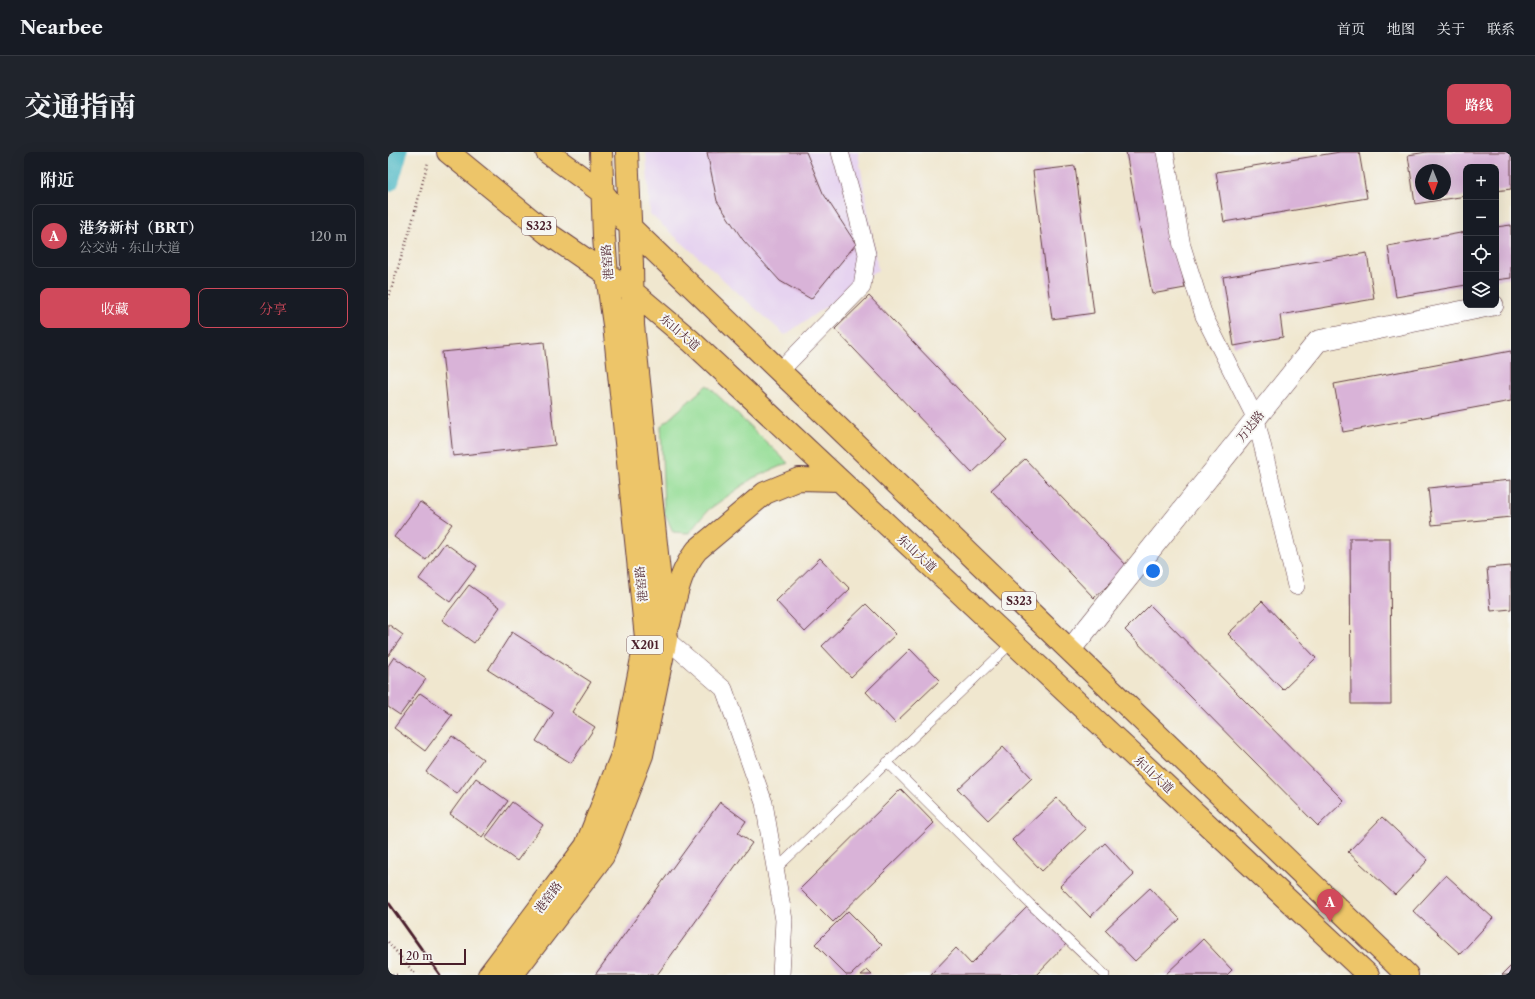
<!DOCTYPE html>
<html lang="zh">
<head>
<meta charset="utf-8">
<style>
	body { margin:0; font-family:"Libre Caslon Text","Noto Serif SC",serif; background:#20242c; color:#f1f3f6 }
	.controls { position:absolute; right:12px; top:12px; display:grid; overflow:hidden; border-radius:8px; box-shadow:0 4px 16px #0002 }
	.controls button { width:36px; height:36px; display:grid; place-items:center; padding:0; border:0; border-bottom:1px solid #363941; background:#171b24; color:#f1f3f6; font:20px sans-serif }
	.compass { position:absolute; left:1027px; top:12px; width:36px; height:36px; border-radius:50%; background:#171b24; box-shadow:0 4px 16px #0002; rotate:179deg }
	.scale { position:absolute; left:12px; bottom:10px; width:66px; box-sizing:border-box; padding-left:4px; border:2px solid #4a1f2b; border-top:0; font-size:11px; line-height:14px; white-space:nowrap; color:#4a1f2b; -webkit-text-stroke:3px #f6f6f2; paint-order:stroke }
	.you { position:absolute; left:765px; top:419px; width:14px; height:14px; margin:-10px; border:3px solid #fff; border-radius:50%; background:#1a73e8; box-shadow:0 0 0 6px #1a73e833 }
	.badge { display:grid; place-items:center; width:26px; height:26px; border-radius:50%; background:#d1495b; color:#fff; font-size:13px; font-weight:700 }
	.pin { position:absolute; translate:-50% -33px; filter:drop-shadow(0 1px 2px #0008) }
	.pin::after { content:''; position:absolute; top:21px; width:14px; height:12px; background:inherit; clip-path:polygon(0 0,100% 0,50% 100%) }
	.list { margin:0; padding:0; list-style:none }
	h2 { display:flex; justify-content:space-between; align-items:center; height:52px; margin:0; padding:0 16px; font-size:17px }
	h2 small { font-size:13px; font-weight:400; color:#9ea1a6 }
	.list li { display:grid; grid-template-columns:26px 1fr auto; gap:12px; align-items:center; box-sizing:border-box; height:64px; margin:0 8px 8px; padding:0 8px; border:1px solid #363941; border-radius:8px }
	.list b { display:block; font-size:15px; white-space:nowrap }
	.list p { margin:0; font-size:13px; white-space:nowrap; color:#9ea1a6 }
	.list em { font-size:13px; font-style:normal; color:#9ea1a6 }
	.actions { display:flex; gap:8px; padding:12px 16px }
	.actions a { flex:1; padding:9px 0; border:1px solid #d1495b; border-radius:8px; text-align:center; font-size:14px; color:#d1495b }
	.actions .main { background:#d1495b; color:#fff }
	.icon { flex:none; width:22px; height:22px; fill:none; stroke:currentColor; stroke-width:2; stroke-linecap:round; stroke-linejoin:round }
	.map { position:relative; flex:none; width:1123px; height:823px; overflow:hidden; border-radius:8px }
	header { display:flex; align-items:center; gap:24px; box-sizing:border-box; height:56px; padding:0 20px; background:#171b24; border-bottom:1px solid #363941 }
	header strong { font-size:19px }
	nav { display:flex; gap:22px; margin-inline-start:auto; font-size:14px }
	.intro { display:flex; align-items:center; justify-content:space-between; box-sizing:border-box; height:96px; padding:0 24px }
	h1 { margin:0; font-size:28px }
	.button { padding:10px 18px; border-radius:8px; background:#d1495b; color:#fff; font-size:14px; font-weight:700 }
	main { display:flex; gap:24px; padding:0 24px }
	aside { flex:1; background:#171b24; border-radius:8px; box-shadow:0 4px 16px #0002 }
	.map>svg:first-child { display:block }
</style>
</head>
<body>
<header>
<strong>Nearbee</strong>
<nav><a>首页</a><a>地图</a><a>关于</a><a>联系</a></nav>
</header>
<div class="intro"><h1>交通指南</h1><a class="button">路线</a></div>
<main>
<aside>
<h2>附近<small></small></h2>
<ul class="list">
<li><span class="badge">A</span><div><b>港务新村（BRT）</b><p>公交站 · 东山大道</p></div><em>120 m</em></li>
</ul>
<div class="actions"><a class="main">收藏</a><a>分享</a></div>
</aside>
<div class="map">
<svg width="1123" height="823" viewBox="0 0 1123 823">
	<rect width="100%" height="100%" fill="#f6f6f2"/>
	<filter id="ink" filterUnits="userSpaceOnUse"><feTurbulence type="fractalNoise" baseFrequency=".025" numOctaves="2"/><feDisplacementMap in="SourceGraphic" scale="8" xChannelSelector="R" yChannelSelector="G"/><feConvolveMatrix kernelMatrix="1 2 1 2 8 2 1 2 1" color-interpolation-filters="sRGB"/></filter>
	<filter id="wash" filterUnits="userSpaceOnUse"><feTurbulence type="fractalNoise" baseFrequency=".012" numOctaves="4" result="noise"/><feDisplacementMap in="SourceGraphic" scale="16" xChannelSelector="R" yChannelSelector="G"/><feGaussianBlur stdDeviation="0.9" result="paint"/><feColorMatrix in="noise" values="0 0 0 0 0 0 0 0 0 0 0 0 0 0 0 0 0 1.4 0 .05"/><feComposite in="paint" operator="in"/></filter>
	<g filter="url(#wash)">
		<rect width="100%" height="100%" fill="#f0e7cf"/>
		<!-- built -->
		<path fill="#e6d3f0" d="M258 0H470L490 118 397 183 262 62Z"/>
		<!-- green -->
		<path fill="#97de98" stroke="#707e62" d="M319 233 400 311 365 326 320 358 301 381 285 380 276 359 273 274Z"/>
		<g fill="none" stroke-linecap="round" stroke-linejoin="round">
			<!-- canal -->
			<path stroke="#4ab7c4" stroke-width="23" d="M0 28 8 0"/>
		</g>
		<g id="blocks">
			<!-- building -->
			<path fill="#d9b3d8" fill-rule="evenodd" d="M319 0H418L435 41 468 92 423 147 392 129 355 88 329 49Z
				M738 0H772L797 136 764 142Z
				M952 0H971L979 46 836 70 828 20Z
				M1039 0H1123V37L1108 39V15H1078V44L1027 52 1020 3ZM1033 18H1057V42H1033Z
				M687 14 706 161 664 167 645 19Z
				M1123 73V126L1108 128V75Z
				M1078 80V133L1008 145 1000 94Z
				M979 101 986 147 892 163 895 185 846 194 835 125Z
				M481 144 619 288 584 321 447 177Z
				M156 190 167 293 65 304 54 200Z
				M1123 199V249L955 280 946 232Z
				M637 307 740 415 706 446 603 338Z
				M1123 328V365L1044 373 1040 336Z
				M32 350 64 372 38 408 6 385Z
				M962 386H1002L1003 552H963Z
				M57 391 89 414 62 450 31 427Z
				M432 406 462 437 417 480 388 449Z
				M1123 414V457L1103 459 1099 416Z
				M81 433 112 455 86 491 54 468Z
				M874 449 928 506 895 538 840 482Z
				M478 452 508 482 463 525 434 494Z
				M762 453 956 649 930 674 737 478Z
				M0 472 15 483 0 504Z
				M124 480 203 530 184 560 207 575 183 611 148 589 166 560 100 518Z
				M522 497 552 528 507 571 478 540Z
				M6 505 38 527 12 563 0 555V514Z
				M32 541 64 563 37 599 6 576Z
				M64 584 95 607 69 642 38 620Z
				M615 595 644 626 600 668 570 637Z
				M88 626 120 649 94 685 62 662Z
				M513 637 546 671 445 770 412 737Z
				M669 646 698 677 654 719 624 688Z
				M124 650 155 673 129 709 97 686Z
				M332 650 358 669 350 681 364 691 269 823H207Z
				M994 665 1040 708 1007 743 960 700Z
				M717 691 746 723 702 765 672 734Z
				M1058 723 1105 766 1072 802 1025 759Z
				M762 736 792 767 747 809 717 778Z
				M642 752 681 789 648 823H542L568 796 583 812Z
				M460 759 494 793 463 823H458L427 792Z
				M815 787 844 818 839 823H777Z
				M1123 814V823H1114Z
				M479 818 484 823H473Z"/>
		</g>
	</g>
	<g filter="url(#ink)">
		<use href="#blocks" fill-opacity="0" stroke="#633d44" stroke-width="1"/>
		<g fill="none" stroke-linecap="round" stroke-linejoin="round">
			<!-- service casing -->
			<g stroke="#633d44" stroke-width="10">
				<path id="service" d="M499 610 642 752 717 823
					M387 718 625 490"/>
			</g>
			<!-- minor casing -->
			<g stroke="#633d44" stroke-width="18">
				<path id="minor" d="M777 0 794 94 816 164 868 267 908 434
					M392 219 474 135 479 102 467 54 452 0
					M278 487 336 537 376 651 396 768 393 823"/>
			</g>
			<!-- tertiary casing -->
			<g stroke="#633d44" stroke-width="22">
				<path id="tertiary" d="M682 498 930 189 1105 153"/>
			</g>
			<!-- primary casing -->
			<g stroke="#633d44" stroke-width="24">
				<path id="primary" d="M60 0 159 81 245 140 303 189 980 823
					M159 0 215 41 242 75 1019 823
					M281 472C288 445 291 420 309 398L377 341 411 327 451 328
					M101 823 198 694 236 598 258 486 226 173 219 123 216 85 213 0
					M124 823 215 704 254 603 278 487 245 173 244 112 239 0"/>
			</g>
			<!-- path -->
			<path stroke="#633d44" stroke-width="2.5" stroke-dasharray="1 3" stroke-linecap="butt" d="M0 147 22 78 40 10
				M0 790 28 823
				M0 822 10 823"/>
			<!-- service -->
			<use href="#service" stroke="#fff" stroke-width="9"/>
			<!-- minor -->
			<use href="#minor" stroke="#fff" stroke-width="17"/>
			<!-- tertiary -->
			<use href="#tertiary" stroke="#fff" stroke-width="21"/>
			<!-- primary -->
			<use href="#primary" stroke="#edc569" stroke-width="22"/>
			<!-- rail -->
			<path stroke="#4a1f2b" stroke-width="3" d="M0 750 52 823"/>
		</g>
	</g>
	<g text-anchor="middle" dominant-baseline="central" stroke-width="4" stroke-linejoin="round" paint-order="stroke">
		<!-- shield labels -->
		<g fill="#f6f6f2" stroke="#7e6067" stroke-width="1">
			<rect x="134" y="65" width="34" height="18" rx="3"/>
			<rect x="614" y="440" width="34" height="18" rx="3"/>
			<rect x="239" y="484" width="36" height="18" rx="3"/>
		</g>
		<g font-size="11" font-weight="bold" fill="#4a1f2b">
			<text x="151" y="74">S323</text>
			<text x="631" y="449">S323</text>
			<text x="257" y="493">X201</text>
		</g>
		<!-- street labels -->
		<g font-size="12" fill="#4a1f2b" stroke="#f6f6f2">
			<text transform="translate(219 110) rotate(-95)">港窑路</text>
			<text transform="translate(292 180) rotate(41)">东山大道</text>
			<text transform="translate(862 274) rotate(-51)">万达路</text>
			<text transform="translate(529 401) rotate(43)">东山大道</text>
			<text transform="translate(253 432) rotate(-96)">港窑路</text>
			<text transform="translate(766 622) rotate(43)">东山大道</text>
			<text transform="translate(160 745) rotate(-53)">港窑路</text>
		</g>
	</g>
</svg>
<div class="controls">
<button>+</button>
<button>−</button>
<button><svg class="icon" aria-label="locate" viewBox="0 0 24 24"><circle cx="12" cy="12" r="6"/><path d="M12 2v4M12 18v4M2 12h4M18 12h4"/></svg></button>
<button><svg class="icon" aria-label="layers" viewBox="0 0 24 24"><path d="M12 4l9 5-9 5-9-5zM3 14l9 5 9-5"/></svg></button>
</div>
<svg class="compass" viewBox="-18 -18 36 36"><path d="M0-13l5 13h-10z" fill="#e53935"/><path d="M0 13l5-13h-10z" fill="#9ea1a6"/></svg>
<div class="scale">20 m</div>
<div class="you"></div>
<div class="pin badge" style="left:942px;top:770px">A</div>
</div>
</main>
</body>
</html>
